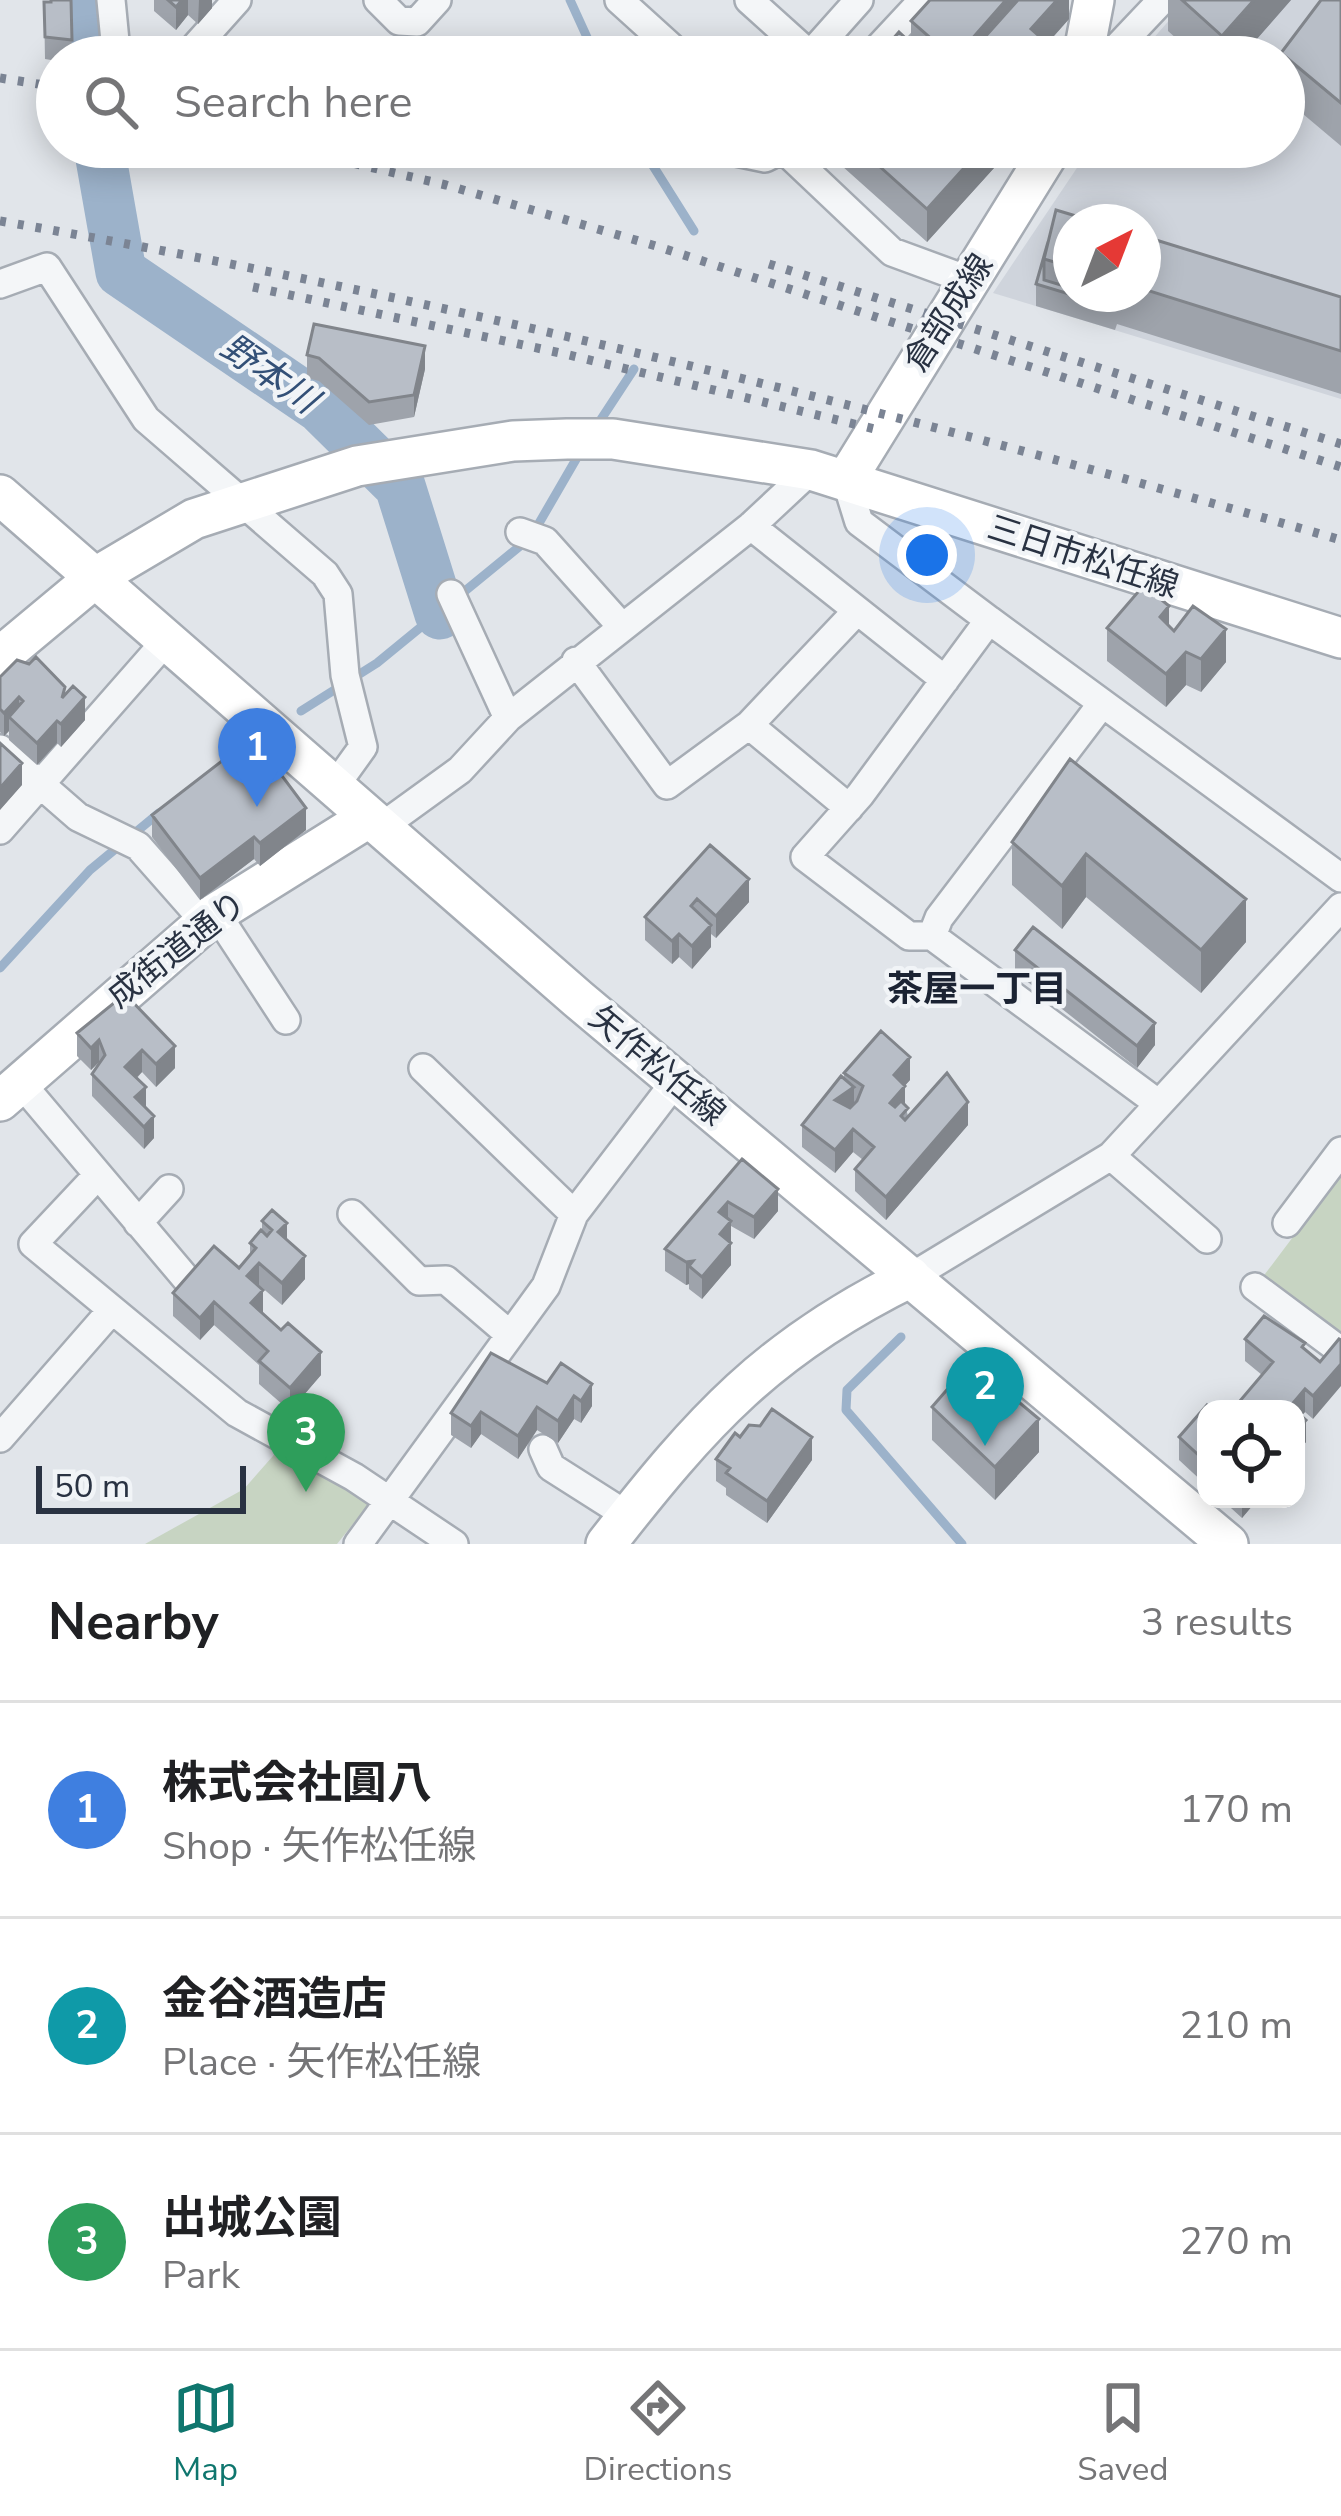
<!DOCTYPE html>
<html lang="en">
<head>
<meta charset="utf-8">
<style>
	body { margin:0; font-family:"Nunito Sans","Noto Sans JP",sans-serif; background:#f6f6f6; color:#202124 }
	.controls { position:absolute; right:36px; bottom:36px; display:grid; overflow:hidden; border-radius:24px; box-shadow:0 6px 30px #0003 }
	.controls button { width:108px; height:108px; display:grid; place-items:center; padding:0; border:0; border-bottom:3px solid #e0e0e0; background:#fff; color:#202124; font:60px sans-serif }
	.compass { position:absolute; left:1053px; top:204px; width:108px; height:108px; border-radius:50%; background:#fff; box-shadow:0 6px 30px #0003; rotate:42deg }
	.scale { position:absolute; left:36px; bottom:30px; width:210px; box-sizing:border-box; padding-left:12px; border:6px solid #293242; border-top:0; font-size:33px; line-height:42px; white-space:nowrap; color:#293242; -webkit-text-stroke:9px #f1f4f7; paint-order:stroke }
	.you { position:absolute; left:927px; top:555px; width:42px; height:42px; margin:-30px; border:9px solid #fff; border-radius:50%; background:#1a73e8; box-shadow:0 0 0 18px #1a73e833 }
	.badge { display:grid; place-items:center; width:78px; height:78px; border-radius:50%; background:#0f766e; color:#fff; font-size:39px; font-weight:700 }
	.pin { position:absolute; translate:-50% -99px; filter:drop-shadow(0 3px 6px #0008) }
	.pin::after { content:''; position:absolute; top:63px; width:42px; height:36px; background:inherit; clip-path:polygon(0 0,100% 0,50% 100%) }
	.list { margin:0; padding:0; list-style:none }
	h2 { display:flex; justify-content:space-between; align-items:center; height:156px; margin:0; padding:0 48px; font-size:51px }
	h2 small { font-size:39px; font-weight:400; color:#757577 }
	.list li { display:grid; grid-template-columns:78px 1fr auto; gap:36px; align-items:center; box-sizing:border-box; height:216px; padding:0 48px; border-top:3px solid #e0e0e0 }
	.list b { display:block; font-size:45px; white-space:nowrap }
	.list p { margin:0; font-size:39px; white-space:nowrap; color:#757577 }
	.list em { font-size:39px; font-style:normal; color:#757577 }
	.icon { flex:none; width:66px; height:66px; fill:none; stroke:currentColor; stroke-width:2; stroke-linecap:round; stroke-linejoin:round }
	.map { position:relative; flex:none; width:1341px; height:1544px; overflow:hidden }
	.search { position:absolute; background:#fff; box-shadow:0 6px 30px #0003; left:36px; right:36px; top:36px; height:132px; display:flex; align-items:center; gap:30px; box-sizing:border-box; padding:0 42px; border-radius:66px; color:#757577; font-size:45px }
	.sheet { height:804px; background:#fff }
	nav { display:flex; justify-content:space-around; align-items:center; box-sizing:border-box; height:168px; border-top:3px solid #e0e0e0; background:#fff; font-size:33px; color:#757577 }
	nav a { display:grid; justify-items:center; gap:6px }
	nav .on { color:#0f766e }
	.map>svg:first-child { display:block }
</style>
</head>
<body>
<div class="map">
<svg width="1341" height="1544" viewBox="0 0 1341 1544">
	<rect width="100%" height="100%" fill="#e1e5ea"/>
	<!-- built -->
	<path fill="#cfd4dc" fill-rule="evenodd" d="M1187 0H1341V399L993 293 1091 147H1284V57H1137ZM1071 222H1143V294H1071Z"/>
	<!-- green -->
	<path fill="#c7d4c2" d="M1341 1173V1344L1259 1282Z
		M287 1440 377 1494 337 1544H145L244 1489Z"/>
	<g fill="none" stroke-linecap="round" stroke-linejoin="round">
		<!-- stream -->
		<path stroke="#9cb2ca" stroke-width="9" d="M570 0 596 57
			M645 153 694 231
			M594 430 634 369
			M301 711 377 663 531 537 582 449
			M0 968 90 870 159 813
			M901 1337 847 1390 846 1410 962 1544"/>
		<!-- river -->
		<path stroke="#9cb2ca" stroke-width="51" d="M88 0 93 57
			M99 147 121 272 321 408 400 486 440 614"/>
		<!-- street casing -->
		<g stroke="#a6acb4" stroke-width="32">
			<path id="street" d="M111 0 115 41 124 57
				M378 0 399 21 417 22 437 0
				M619 0 682 57
				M749 0 810 55 859 0
				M186 57 237 0
				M870 57 923 0
				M1108 57 1162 0
				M712 147 765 158 787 147
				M781 147 892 252 971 281
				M0 284 47 267 146 419 325 574 338 594 345 675 363 747 335 786
				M846 480 859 522 989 620
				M751 526 945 680
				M520 532 545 541 622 627
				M451 594 508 718
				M576 661 667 785 749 725 855 613
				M749 725 849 808
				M0 749 78 817 138 846 205 922
				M380 828 460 770 508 718 751 526 811 470
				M0 830 166 641
				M216 913 286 1020
				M932 936 939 918 1101 705
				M423 1068 574 1214
				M20 1082 194 1288
				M1159 1104 932 936H909L805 857 860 795 989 620 1341 878
				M1111 1156 1207 1239
				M97 1176 33 1244 237 1413 354 1477 454 1544
				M352 1214 419 1281 446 1280 508 1333
				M138 1223 169 1189
				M1287 1223 1341 1151
				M911 1277 1111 1156 1341 907
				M1255 1287 1341 1351
				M0 1438 111 1311
				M543 1449 551 1467 628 1516
				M358 1544 546 1286 574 1214 675 1082"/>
		</g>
		<!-- secondary casing -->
		<g stroke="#a6acb4" stroke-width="44">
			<path id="secondary" d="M1083 57 1094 0
				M846 480 1052 147
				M0 495 578 999 1228 1544
				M0 657 96 577 194 519 357 466 513 441 567 439H613L811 470 1341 638
				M0 1101 216 913 368 818
				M606 1544C702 1421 768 1347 911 1277"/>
		</g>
		<!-- street -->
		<use href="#street" stroke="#f4f6f8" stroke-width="27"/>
		<!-- secondary -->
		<use href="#secondary" stroke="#fff" stroke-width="39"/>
		<!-- rail -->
		<path stroke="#7b8494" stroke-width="9" stroke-dasharray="6 12" stroke-linecap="butt" d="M0 78 57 87
			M284 147 446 185 656 246 1341 467
			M0 221C454 300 899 412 1341 540
			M769 264 1341 444
			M253 287 565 354 879 430"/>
	</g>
	<!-- wall -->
	<path fill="#9ea3ab" d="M71 0 72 57H57V61L45 59 44 2Z
		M154 0H212V8L198 24 188 15 176 30 154 11Z
		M1069 0V19L1047 44 1048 57H877L911 43V21Z
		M1168 0H1291L1241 57H1197L1168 31Z
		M1341 0V146L1284 98V57H1281V53Z
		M823 147H1013L927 242 823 149Z
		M1071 222V294H1143V236L1341 297V394L1117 324 1115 330 1036 306V284L1048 243Z
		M307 355 425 369 414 417 369 425 319 381 307 378Z
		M1169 626 1174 631 1226 662 1201 692 1186 685 1166 707 1107 661V628Z
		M0 677 65 694 85 720 61 747 57 743 37 765 9 740V731L4 736 0 732Z
		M1070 759 1246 942 1201 993 1086 897 1062 929 1012 885V842Z
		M152 815 306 830 260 866 254 859 200 900 152 837Z
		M710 845 749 902 716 938 711 934V947L692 969 679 957 672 964 645 940V917Z
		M1015 950 1155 1045 1137 1068 1015 972Z
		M125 994 175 1068 156 1087 142 1072 137 1078 154 1138 144 1149 92 1096V1074L99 1062 91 1070 77 1056V1033Z
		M844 1073 910 1080 905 1085V1105L908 1116 968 1125 886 1220 855 1191V1169L863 1160 853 1152 835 1173 802 1147V1125L844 1078Z
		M742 1159 778 1211 754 1239 731 1226V1265L702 1299 689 1289V1284L686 1285 665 1271V1249Z
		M262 1221 287 1240 305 1279 282 1305 259 1285 262 1313 321 1375 290 1411 259 1384V1365L214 1325 200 1340 173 1316V1293L239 1268 250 1256V1243L262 1232Z
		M1245 1339 1305 1350 1320 1362 1313 1419 1305 1412 1301 1416 1306 1442 1296 1454V1409H1239V1402L1262 1375 1245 1361Z
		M491 1353 592 1406 581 1423 574 1419 558 1443 537 1430 518 1459 481 1434 471 1448 451 1435V1413Z
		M932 1407 1039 1452 995 1500 932 1440Z
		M1206 1409V1485L1179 1460V1437Z
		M740 1437 812 1460 767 1523 726 1495V1488L716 1481V1459Z
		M1221 1499H1258L1242 1518Z"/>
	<!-- shaded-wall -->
	<path fill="#81858b" d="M182 0H188V15L176 30V7Z
		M199 0H212V8L198 24Z
		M1006 0H1035L985 57H956Z
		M1057 0H1069V19L1035 57 1031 29Z
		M1254 0H1291L1241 57H1222V36Z
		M1048 44V57H1037Z
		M983 147H1013L927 242V209Z
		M425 346V369L414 417V395Z
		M1169 606V639L1160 617Z
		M1226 629V662L1201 692V659Z
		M1186 652V685L1166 707V674Z
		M19 697V720L9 717V731L4 736V713Z
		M85 697V720L61 747V724Z
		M57 721V743L37 765V743Z
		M22 763V785L0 810V788Z
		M306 808V830L260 866V843Z
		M254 837V859L200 900V878Z
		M1086 854V897L1062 929V886Z
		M749 879V902L716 938V916Z
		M1246 899V942L1201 993V950Z
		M711 925V947L692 969V946Z
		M679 934V957L672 964V941Z
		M1155 1023V1045L1137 1068V1046Z
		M99 1040V1062L91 1070V1048Z
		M175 1046V1068L156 1087V1064Z
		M142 1050V1072L125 1089V1067Z
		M910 1057V1080L894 1098V1075Z
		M905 1086V1108L890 1125V1103Z
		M146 1087V1109L135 1119V1097Z
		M854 1087V1109L835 1100Z
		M968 1102V1125L886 1220V1197Z
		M154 1116V1138L144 1149V1127Z
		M853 1129V1152L835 1173V1150Z
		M778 1189V1211L754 1239V1217Z
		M728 1202V1224L719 1212Z
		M731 1221V1265L702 1299V1277L720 1234Z
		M287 1223V1245L278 1232Z
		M305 1256V1279L282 1305V1283Z
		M693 1261 689 1266V1284L686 1285V1262Z
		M259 1263V1285L247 1276Z
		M263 1290V1312L251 1325V1303Z
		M214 1302V1325L200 1340V1318Z
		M321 1352V1375L290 1411V1388Z
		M1341 1364V1386L1313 1419V1396Z
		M592 1384V1406L581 1423V1401Z
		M1305 1389V1412L1296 1422V1409H1288Z
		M574 1396V1419L558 1443V1421Z
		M537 1407V1430L518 1459V1436Z
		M481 1412V1434L471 1448V1426Z
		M1039 1419V1452L995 1500V1467Z
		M1306 1420V1442L1296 1454V1431Z
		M812 1437V1460L767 1523V1501Z
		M1242 1499H1258L1242 1518Z"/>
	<!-- building -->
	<path fill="#b8bec7" stroke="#81858b" stroke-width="3" d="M51 0H71L72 40 45 37 44 2H51Z
		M168 0H182L176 7Z
		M930 0H1006L956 57H952L911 21Z
		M1018 0H1057L1031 29 1048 44 1037 57H967Z
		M1182 0H1254L1222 36Z
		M1321 0H1341V103L1281 53Z
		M899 32 926 57H877Z
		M858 147H983L927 209Z
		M1056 210 1096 222H1071V267L1044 259Z
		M1143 236 1341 297V351L1143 289Z
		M1048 242 1044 259V280L1071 288V294H1091L1117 302 1115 308 1036 284Z
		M314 324 425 346 414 395 369 402 319 358 307 355Z
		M1144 585 1169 606 1160 617 1174 631 1193 606 1226 629 1201 659 1186 652 1166 674 1107 628Z
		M36 657 65 687 62 698 73 686 85 697 61 724 57 721 37 743 9 717 23 701 19 697 4 713 0 709V677L17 660 29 664Z
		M253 737 306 808 260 843 254 837 200 878 152 815Z
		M0 743 22 763 0 788Z
		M1070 759 1246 899 1201 950 1086 854 1062 886 1012 842Z
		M710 845 749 879 716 916 697 899 691 906 711 925 692 946 679 934 672 941 645 917Z
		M1033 927 1155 1023 1137 1046 1015 950Z
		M125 994 175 1046 156 1064 142 1050 125 1067 146 1087 135 1097 154 1116 144 1127 92 1074 105 1055 99 1040 91 1048 77 1033Z
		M881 1031 910 1057 894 1075 905 1086 890 1103 895 1107 901 1101 908 1108 901 1116 905 1120 947 1073 968 1102 886 1197 855 1169 874 1147 853 1129 835 1150 802 1125 841 1076 854 1087 835 1100 850 1108 857 1101 863 1086 844 1073Z
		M742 1159 778 1189 754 1217 728 1202 719 1212 731 1221 720 1234 731 1243 702 1277 689 1266 693 1261 686 1262 665 1249Z
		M272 1210 287 1223 278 1232 305 1256 282 1283 259 1263 247 1276 263 1290 251 1303 281 1330 288 1323 321 1352 290 1388 259 1361 268 1351 214 1302 200 1318 173 1293 214 1246 239 1268 256 1248 250 1243 261 1230 267 1236 272 1230 262 1221Z
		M1264 1316 1305 1343 1302 1347 1320 1362 1339 1339 1341 1340V1364L1313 1396 1305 1389 1288 1409H1247L1239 1402 1273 1362 1245 1339Z
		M491 1353 547 1383 561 1363 592 1384 581 1401 574 1396 558 1421 537 1407 518 1436 481 1412 471 1426 451 1413Z
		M971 1362 1039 1419 995 1467 932 1407Z
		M1207 1405 1211 1409H1206V1462L1179 1437Z
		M772 1409 812 1437 767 1501 726 1473 730 1468 716 1459 735 1433 740 1437 749 1425 760 1426Z
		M1296 1411 1306 1420 1296 1431Z"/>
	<g text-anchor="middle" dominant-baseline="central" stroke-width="9" stroke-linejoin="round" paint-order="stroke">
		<!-- street labels -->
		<g font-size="33" fill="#293242" stroke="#f1f4f7">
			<text transform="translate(949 313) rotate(-57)">倉部成線</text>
			<text transform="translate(1083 557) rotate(18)">三日市松任線</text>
			<text transform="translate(177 950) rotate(-38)">成街道通り</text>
			<text transform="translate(657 1066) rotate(40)">矢作松任線</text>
		</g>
		<!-- water labels -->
		<g font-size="36" font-style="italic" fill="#335077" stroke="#f1f4f7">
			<text transform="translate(269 374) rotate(35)">野本川</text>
		</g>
		<!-- neighbourhood labels -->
		<g font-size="36" font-weight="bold" fill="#1b2333" stroke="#f1f4f7">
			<text x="977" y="989">茶屋一丁目</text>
		</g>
	</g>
</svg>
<div class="controls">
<button><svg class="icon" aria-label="locate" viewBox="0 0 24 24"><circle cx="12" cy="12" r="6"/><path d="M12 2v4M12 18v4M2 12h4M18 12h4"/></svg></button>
</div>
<svg class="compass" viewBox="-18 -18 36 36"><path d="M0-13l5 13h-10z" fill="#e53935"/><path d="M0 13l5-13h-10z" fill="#757577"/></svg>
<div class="scale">50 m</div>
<div class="you"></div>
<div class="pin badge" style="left:257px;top:807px;background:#3f7fe0">1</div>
<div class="pin badge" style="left:985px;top:1446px;background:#0f9aa8">2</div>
<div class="pin badge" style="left:306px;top:1492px;background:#2e9e5b">3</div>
<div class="search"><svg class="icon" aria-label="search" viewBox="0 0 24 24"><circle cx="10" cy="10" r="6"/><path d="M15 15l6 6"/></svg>Search here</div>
</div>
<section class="sheet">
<h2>Nearby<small>3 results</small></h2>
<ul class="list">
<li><span class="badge" style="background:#3f7fe0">1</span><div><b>株式会社圓八</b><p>Shop · 矢作松任線</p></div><em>170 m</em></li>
<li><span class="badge" style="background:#0f9aa8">2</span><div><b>金谷酒造店</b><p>Place · 矢作松任線</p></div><em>210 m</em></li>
<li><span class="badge" style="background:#2e9e5b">3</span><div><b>出城公園</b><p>Park</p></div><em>270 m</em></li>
</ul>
</section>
<nav>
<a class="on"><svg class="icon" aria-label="map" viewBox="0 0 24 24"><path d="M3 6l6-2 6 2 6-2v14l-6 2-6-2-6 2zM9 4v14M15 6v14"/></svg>Map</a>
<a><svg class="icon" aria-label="directions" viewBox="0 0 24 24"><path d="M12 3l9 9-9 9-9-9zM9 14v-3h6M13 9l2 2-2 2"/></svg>Directions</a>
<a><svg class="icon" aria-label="saved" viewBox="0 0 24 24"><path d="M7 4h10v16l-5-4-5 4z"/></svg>Saved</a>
</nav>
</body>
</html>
